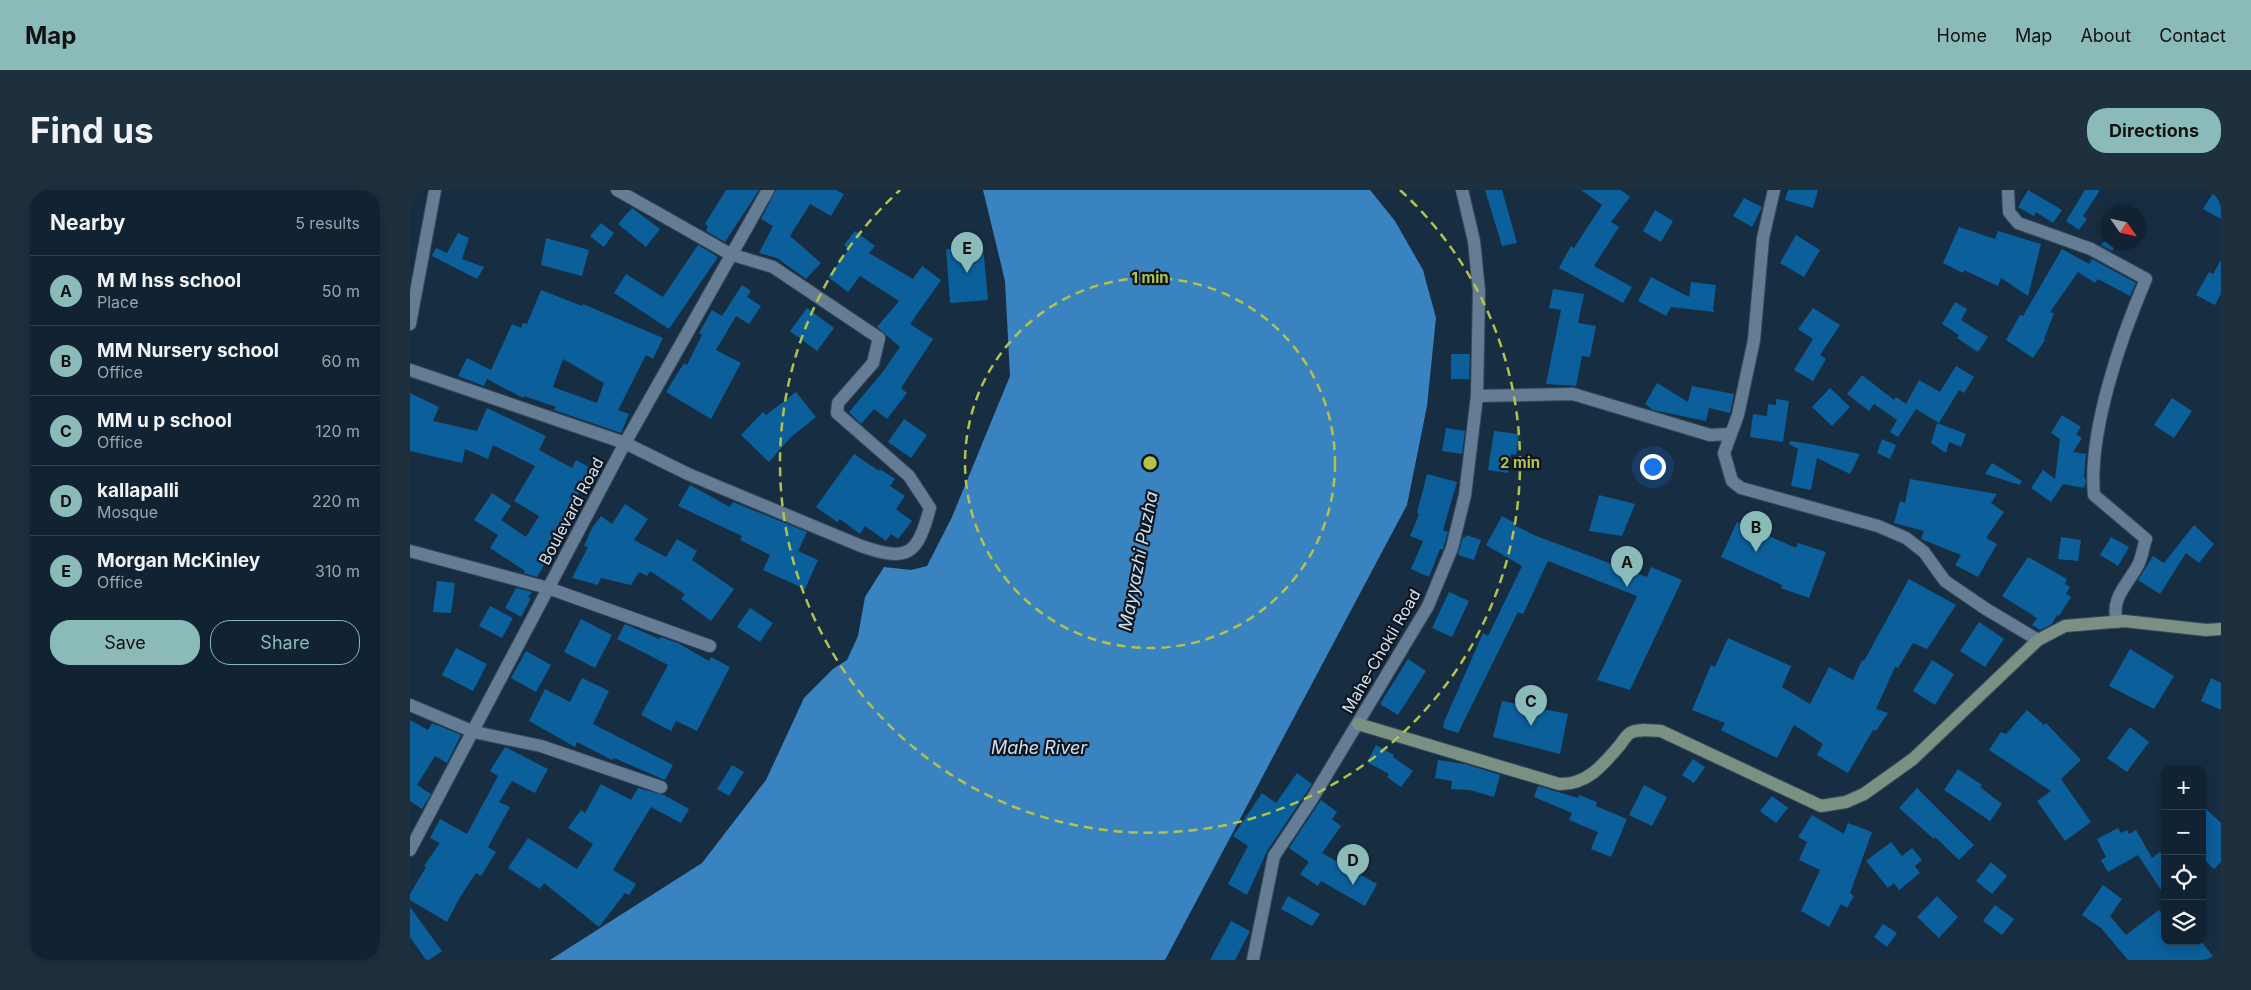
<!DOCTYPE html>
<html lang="en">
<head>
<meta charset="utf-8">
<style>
	body { margin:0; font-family:Inter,sans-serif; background:#1e2f3e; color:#f1f3f6 }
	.controls { position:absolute; right:15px; bottom:15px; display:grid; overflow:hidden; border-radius:10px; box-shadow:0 2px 12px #0003 }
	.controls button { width:45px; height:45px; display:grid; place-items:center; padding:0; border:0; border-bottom:1px solid #303f4d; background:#112232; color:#f1f3f6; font:25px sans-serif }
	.compass { position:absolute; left:1691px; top:15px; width:45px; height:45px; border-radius:50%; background:#112232; box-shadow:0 2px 12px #0003; rotate:124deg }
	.you { position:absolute; left:1242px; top:276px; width:18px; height:18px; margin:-12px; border:4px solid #fff; border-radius:50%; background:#1a73e8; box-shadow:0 0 0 8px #1a73e833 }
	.badge { display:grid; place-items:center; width:32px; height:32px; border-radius:50%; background:#8bbbb9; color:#111; font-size:16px; font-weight:700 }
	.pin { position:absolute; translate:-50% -41px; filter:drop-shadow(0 1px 2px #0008) }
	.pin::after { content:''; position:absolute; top:26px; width:18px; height:15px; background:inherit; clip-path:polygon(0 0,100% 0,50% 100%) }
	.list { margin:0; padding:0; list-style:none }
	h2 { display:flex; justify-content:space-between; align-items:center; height:65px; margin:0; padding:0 20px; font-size:21px }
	h2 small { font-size:16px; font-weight:400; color:#9ca4ac }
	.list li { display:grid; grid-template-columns:32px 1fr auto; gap:15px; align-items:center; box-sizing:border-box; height:70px; padding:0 20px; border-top:1px solid #303f4d }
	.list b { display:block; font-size:19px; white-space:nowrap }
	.list p { margin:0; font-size:16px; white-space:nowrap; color:#9ca4ac }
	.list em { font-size:16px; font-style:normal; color:#9ca4ac }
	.actions { display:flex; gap:10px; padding:15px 20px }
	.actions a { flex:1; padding:11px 0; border:1px solid #8bbbb9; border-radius:20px; text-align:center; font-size:18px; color:#8bbbb9 }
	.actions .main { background:#8bbbb9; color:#111 }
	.icon { flex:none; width:28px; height:28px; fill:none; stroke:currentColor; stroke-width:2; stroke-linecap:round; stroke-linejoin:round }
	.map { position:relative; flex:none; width:1811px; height:770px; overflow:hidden; border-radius:20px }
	header { display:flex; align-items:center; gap:30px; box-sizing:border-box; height:70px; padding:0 25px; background:#8bbbb9; color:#111 }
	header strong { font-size:24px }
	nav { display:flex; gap:28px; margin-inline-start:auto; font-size:18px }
	.intro { display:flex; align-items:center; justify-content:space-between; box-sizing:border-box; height:120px; padding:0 30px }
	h1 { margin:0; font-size:35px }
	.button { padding:12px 22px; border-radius:20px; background:#8bbbb9; color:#111; font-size:18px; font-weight:700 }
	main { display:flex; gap:30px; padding:0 30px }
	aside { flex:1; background:#112232; border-radius:20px; box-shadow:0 2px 12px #0003 }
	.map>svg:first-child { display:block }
</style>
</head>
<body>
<header>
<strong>Map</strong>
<nav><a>Home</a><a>Map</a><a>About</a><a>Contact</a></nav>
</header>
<div class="intro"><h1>Find us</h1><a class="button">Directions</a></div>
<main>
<aside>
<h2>Nearby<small>5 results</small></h2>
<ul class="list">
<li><span class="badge">A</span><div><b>M M hss school</b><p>Place</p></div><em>50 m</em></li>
<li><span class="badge">B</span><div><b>MM Nursery school</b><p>Office</p></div><em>60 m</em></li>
<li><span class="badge">C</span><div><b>MM u p school</b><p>Office</p></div><em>120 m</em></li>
<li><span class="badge">D</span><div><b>kallapalli</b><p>Mosque</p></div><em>220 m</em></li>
<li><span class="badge">E</span><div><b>Morgan McKinley</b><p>Office</p></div><em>310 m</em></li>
</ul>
<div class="actions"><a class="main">Save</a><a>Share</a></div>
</aside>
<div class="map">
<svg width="1811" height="770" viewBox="0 0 1811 770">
	<rect width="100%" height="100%" fill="#172e42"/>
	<!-- water -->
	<path fill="#3983c1" d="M573 0H960L985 31 1013 80 1026 128 1017 216 997 315 755 770H140L292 673 356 590 394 508 423 479 437 470 448 446 455 407 474 377 501 380 517 376 542 327 600 186 595 91Z"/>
	<!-- building -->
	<path fill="#0b5f9a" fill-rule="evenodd" d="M316 0H349L315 52 296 41 298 36 295 34Z
		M366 0H426L434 4 421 26 400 14 380 46 411 73 396 89 367 68 349 63 363 36 351 29Z
		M1075 0H1092L1107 53 1092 56Z
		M1171 0H1211L1220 7 1201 32 1209 37 1184 76 1222 97 1213 113 1149 78 1161 56 1164 58 1192 15Z
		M1378 0H1408L1403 18 1375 10Z
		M1618 0 1652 20 1643 33 1626 22 1624 26 1608 17Z
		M1675 0H1690L1673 26 1677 29 1669 40 1656 31Z
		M1803 3 1811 7V29L1793 19Z
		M1334 8 1352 17 1342 37 1323 26Z
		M222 18 250 39 236 57 208 34Z
		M1245 20 1263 31 1251 52 1233 41Z
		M191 33 204 43 194 57 180 46Z
		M1549 37 1585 49 1588 41 1631 54 1618 106 1591 88 1588 96 1554 80 1553 83 1533 73Z
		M445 41 465 56 459 63 503 89 512 76 531 90 500 134 523 149 491 198 497 203 477 229 464 219 451 234 439 222 472 183 490 157 467 137 489 111 450 86 438 102 418 87 439 59 434 55Z
		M48 43 59 48 52 69 74 77 67 89 22 66 26 58 37 63Z
		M1386 45 1410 60 1394 87 1370 73Z
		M136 48 179 60 172 86 131 75Z
		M1693 52H1707L1702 61 1691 55Z
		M288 55 308 67 259 139 204 103 216 84 253 107Z
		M573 56 578 110 540 113 536 59Z
		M1652 59 1679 74 1682 69 1726 93 1720 106 1688 89 1685 93 1668 82 1640 122 1644 123 1634 149 1635 150 1623 168 1596 150 1610 125 1613 126Z
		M1811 70V104L1805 115 1786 105 1799 82 1803 84Z
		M1241 87 1279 107 1281 92 1306 95 1303 120 1305 122 1261 117 1256 126 1228 111Z
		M332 95 341 101 337 107 351 116 339 134 326 126 306 160 331 173 301 229 256 202 274 173 277 175 292 145 289 143 302 120 312 126Z
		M1143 99 1174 104 1168 133 1186 136 1180 167 1172 166 1166 196 1136 194 1151 120 1139 118Z
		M131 100 172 116 173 114 253 148 243 169 236 165 208 220 219 224 211 243 144 220 146 217 114 206 113 208 77 189 74 196 48 186 57 168 81 180 102 134 111 138 113 133 117 134ZM153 169 194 193 187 213 143 197Z
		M1545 112 1557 119 1551 130 1578 147 1568 162 1547 148 1549 145 1532 134Z
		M397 118 424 138 407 161 380 141Z
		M1403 118 1430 135 1410 165 1416 169 1403 191 1384 180 1403 149 1388 139Z
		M1041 164H1060L1059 189H1041Z
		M1546 176 1564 187 1554 203 1549 200 1529 233 1506 219 1488 247 1480 242 1487 230 1464 214 1459 221 1437 204 1452 185 1484 210 1486 207 1496 214 1509 190 1530 202Z
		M1247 193 1278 212 1282 196 1324 204 1320 223 1299 218 1296 231 1243 220 1235 214Z
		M1420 198 1440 217 1422 236 1402 217Z
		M386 202 406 227 380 248 359 272 331 245 353 222 356 225Z
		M0 203 29 217 23 231 67 241 77 218 136 246 129 260 162 278 166 270 182 279 161 319 165 321 127 387 114 383 115 381 80 358 88 345 64 330 82 303 101 316 91 330 116 347 129 326 104 311 125 276 83 255 78 269 55 259 52 273 0 261Z
		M1762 208 1782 221 1764 248 1744 235Z
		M1366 209 1379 211 1373 252 1340 247 1343 224 1357 226 1358 214 1366 215Z
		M1652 225 1671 237 1666 244 1672 248 1663 262 1676 264 1674 286 1676 291 1674 298 1653 294 1641 312 1621 298 1633 280 1645 289 1650 249 1641 243Z
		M494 229 517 245 501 268 478 252Z
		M1527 233 1556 244 1551 257 1539 252 1536 263 1521 253Z
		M1036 238 1055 241 1052 264 1032 261Z
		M1084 241 1109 244 1106 265 1101 264 1098 283 1078 280Z
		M1472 249 1486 255 1480 269 1467 263Z
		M1380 251 1400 254 1450 264 1440 284 1407 268 1401 300 1381 296 1388 259 1379 254Z
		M444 264 469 281 470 279 485 289 480 296 495 306 486 319 502 331 488 349 481 344 476 351 455 336 450 344 430 329 427 332 406 317Z
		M1582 273 1612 291 1610 295 1575 284Z
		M1017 284 1047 292 1033 340 1038 342 1034 355 1033 359H1030L1019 387 1001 379 1013 351 1000 346 1009 324 1007 323Z
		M1500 289 1587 304 1581 313 1594 322 1576 348 1587 354 1568 387 1545 375 1551 365 1511 349 1514 341 1484 333 1490 311 1495 313Z
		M280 295 320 317 323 312 397 342 388 361 408 370 395 399 353 380 360 365 330 350 332 346 268 316Z
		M1189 305 1225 314 1212 346 1179 341Z
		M215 314 238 329 224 350 256 367 267 349 287 361 282 370 324 399 301 431 271 409 275 404 240 381 237 386 229 382 221 395 191 388 188 395 162 388 178 357 174 356 182 338 191 326 202 334Z
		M1092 326 1105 333 1104 335 1126 346 1237 387 1241 377 1272 390 1220 500 1187 490 1227 406 1138 371 1113 424 1108 422 1048 543 1033 538 1034 532 1073 443 1078 446 1112 376 1076 355Z
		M1327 332 1386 358 1388 353 1416 362 1399 408 1371 398 1372 395 1311 367Z
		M1784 335 1804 354 1789 373 1776 363 1750 404 1728 390 1743 366 1754 373Z
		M1056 345 1071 350 1064 370 1048 365 1053 347 1055 348Z
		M1651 347 1671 350 1668 371 1648 369Z
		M1701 347 1719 357 1708 376 1690 365Z
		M1618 367 1657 389 1655 394 1660 397 1656 404 1661 407 1649 426 1647 425 1642 434 1630 440 1622 435 1627 428 1592 406Z
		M1499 389 1546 415 1517 459 1503 453 1488 478 1485 477 1466 519 1478 523 1466 541 1463 540 1438 583 1407 565 1413 554 1384 535 1367 568 1311 540 1315 533 1282 520 1301 475 1305 477 1318 448 1381 476 1372 497 1400 514 1419 477 1443 490 1452 470 1454 471Z
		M27 391 45 393 41 423 23 422Z
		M106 398 122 402 118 407 121 408 111 427 95 418Z
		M1039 402 1059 411 1042 447 1022 438Z
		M80 416 103 428 92 448 69 436Z
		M340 418 363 433 350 452 327 437Z
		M171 429 202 445 185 478 154 462Z
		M1569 432 1594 449 1575 477 1550 461Z
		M215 434 249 449 250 447 268 453 299 471 301 467 320 477 287 541 266 531 261 541 231 525 258 475 207 449Z
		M46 458 77 474 63 501 32 485Z
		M1720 459 1764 486 1744 519 1699 496Z
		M116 461 141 475 126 502 101 488Z
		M998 469 1016 481 988 525 970 514Z
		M1522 470 1544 484 1525 515 1503 501Z
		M172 488 199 501 183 534 263 575 255 590 204 568 202 570 167 552 165 557 119 531 135 499 160 512Z
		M1801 488 1811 493V520L1791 511Z
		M1092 511 1158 524 1150 564 1083 547Z
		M1617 520 1634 535 1636 533 1671 570 1651 589 1681 632 1655 651 1627 611 1641 601 1579 560 1591 542 1596 544Z
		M0 530 18 540 22 533 51 545 37 573 25 566 7 595 21 604 12 619 0 611Z
		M1720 537 1739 552 1717 582 1697 568Z
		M966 555 984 565 983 567 1003 581 991 597 977 587 979 584 957 572Z
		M95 557 138 579 125 603 102 591 89 612 100 617 78 657 86 662 71 686 66 683 50 707 37 732 0 710V704L16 677 14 676 30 653 20 648 30 629 57 644 88 586 80 581Z
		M1283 569 1295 577 1284 593 1272 585Z
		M1028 570 1055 574 1090 585 1084 607 1060 600 1041 599 1042 591 1025 588Z
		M322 575 334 582 319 606 307 599Z
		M1548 579 1572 595 1570 597 1592 614 1580 631 1534 600Z
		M887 583 902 594 857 661 837 705 818 694 838 656 823 646 852 603 866 613Z
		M191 594 221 610 228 598 254 605 279 619 271 633 241 617 203 680 226 694 219 705 215 703 189 737 134 693 130 699 98 678 118 648 167 679 183 654 158 638 171 620 175 623Z
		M1234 595 1257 607 1242 636 1219 625Z
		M1128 596 1168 608 1169 605 1187 612 1186 616 1217 629 1201 667 1181 659 1188 642 1159 630 1162 623 1124 607Z
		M1507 598 1564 655 1549 670 1525 647 1524 649 1489 618Z
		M1362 606 1378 618 1366 633 1350 621Z
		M911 610 927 622 922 629 931 636 912 663 967 694 955 716 911 691 908 696 890 684 899 672 879 658Z
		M1792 615 1811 633V672L1804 679 1792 667Z
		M1402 625 1434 644 1438 633 1462 642 1440 703 1444 706 1437 718 1431 714 1419 737 1391 721 1410 680 1389 670 1397 652 1388 647Z
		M1708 638 1711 643 1717 640 1719 644 1726 640 1742 668 1750 662 1755 669V706L1728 665 1698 682 1691 670 1696 667 1687 649Z
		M1481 652 1492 666 1502 658 1512 670 1505 676 1510 683 1489 700 1484 693 1478 698 1456 671Z
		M1581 672 1597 686 1582 704 1566 691Z
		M1693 695 1712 709 1700 726 1716 745 1749 720 1755 729V751H1791L1806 770H1718L1691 738 1672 725Z
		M878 706 910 724 902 736 871 719Z
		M1527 706 1548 727 1529 748 1507 727Z
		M1585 715 1604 729 1592 745 1573 731Z
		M0 717 32 761 19 770H16L0 747Z
		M821 731 840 741 825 770H800Z
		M1473 734 1487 743 1477 757 1464 747Z"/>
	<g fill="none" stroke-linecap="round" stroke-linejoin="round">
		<!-- minor casing -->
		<g stroke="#394b5c" stroke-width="14">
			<path id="minor" d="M1364 0 1353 48 1344 150 1328 225 1314 263 1322 291 1331 298 1468 336 1496 348 1514 362 1535 391 1576 419 1628 450
				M1598 0 1599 22 1608 33 1681 59 1736 89C1711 147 1678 242 1684 305L1736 349C1733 357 1732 368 1728 375 1718 394 1700 408 1707 432
				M0 134 25 0
				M0 180 215 253 278 284 451 356C498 372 507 366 520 318L499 286 427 223 428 213 463 173 469 148 363 77 320 64 207 0
				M1067 206 1163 204 1300 245 1321 244
				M0 361 138 398 300 456
				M0 515 64 542 131 556 251 597
				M0 660 215 253 358 0"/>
		</g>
		<!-- tertiary casing -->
		<g stroke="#394b5c" stroke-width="14">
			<path id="tertiary" d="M843 770 864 666 902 609 1018 416 1042 358 1055 305 1067 206 1069 101 1064 51 1052 0"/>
		</g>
		<!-- secondary casing -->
		<g stroke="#394b5c" stroke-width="14">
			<path id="secondary" d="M948 534 1149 594C1177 595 1193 575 1210 555 1212 552 1216 546 1220 543 1228 538 1242 541 1251 541L1411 616 1436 612 1454 604 1503 569 1628 450 1655 436 1714 431 1796 440 1811 439"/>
		</g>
		<!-- minor -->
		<use href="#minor" stroke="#647d95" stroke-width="12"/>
		<!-- tertiary -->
		<use href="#tertiary" stroke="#647d95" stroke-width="12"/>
		<!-- secondary -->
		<use href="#secondary" stroke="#7a9083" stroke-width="12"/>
	</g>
	<!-- distance rings -->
	<g fill="none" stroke="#b3c24b" stroke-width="2.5" stroke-dasharray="9 6">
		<circle cx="740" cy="273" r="185"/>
		<path d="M990 0A370 370 0 1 1 490 0"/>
	</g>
	<g text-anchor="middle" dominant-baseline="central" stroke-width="4.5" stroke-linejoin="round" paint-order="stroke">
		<!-- street labels -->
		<g font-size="16" fill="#d5e3f0" stroke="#0c151e">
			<text transform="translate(161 321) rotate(-62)">Boulevard Road</text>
			<text transform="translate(971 461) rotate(-60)">Mahe-Chokli Road</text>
		</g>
		<!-- water labels -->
		<g font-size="18" font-style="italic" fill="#cee0f0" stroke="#0c151e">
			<text transform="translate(728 371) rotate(-79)">Mayyazhi Puzha</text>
			<text x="629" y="557">Mahe River</text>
		</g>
	</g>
	<circle cx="740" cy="273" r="8" fill="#b3c24b" stroke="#0c151e" stroke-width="2.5"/>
	<g font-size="15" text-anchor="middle" font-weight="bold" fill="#b3c24b" stroke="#0c151e" stroke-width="4.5" stroke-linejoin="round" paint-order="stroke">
		<text x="740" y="93">1 min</text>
		<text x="1110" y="278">2 min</text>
	</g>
</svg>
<div class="controls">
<button>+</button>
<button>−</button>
<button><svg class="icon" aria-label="locate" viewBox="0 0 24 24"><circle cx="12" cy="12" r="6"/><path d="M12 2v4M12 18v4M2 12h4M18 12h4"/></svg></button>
<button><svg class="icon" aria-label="layers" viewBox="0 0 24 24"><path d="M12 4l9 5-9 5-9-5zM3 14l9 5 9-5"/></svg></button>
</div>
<svg class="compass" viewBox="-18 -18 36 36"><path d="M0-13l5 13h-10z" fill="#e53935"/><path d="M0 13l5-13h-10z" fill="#9ca4ac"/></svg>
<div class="you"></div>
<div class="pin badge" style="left:1217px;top:397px">A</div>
<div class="pin badge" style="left:1346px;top:362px">B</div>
<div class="pin badge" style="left:1121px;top:536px">C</div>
<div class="pin badge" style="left:943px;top:695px">D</div>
<div class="pin badge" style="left:557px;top:83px">E</div>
</div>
</main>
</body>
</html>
